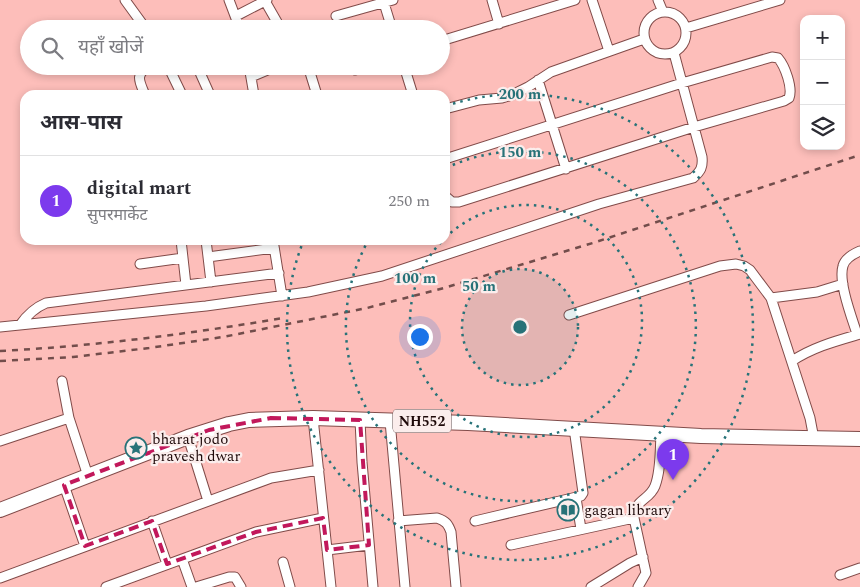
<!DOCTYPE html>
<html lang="hi">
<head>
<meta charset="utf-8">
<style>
	body { margin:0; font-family:Spectral,"Noto Sans Devanagari",serif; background:#f2f2f3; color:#2b2b33 }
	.controls { position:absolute; right:15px; top:15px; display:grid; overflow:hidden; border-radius:10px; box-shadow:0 2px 8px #0003 }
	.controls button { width:45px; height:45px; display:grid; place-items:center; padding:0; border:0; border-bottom:1px solid #e1e1e2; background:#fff; color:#2b2b33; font:25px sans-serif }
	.you { position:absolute; left:419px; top:336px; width:18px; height:18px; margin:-12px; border:4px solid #fff; border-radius:50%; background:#1a73e8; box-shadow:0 0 0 8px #1a73e833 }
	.badge { display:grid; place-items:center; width:32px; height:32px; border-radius:50%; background:#7c3aed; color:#fff; font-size:16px; font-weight:700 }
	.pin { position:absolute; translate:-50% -41px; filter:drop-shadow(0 1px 2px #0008) }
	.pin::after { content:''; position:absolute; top:26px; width:18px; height:15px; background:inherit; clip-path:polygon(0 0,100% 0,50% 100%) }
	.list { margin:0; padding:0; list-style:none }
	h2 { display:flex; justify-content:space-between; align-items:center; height:65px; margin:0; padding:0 20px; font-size:21px }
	h2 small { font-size:16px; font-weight:400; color:#7c7c81 }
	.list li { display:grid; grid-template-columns:32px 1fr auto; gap:15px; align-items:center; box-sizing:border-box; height:90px; padding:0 20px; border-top:1px solid #e1e1e2 }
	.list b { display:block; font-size:19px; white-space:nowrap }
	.list p { margin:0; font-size:16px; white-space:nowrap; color:#7c7c81 }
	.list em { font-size:16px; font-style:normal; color:#7c7c81 }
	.icon { flex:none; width:28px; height:28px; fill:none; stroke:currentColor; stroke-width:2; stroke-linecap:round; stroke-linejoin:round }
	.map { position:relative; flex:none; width:860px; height:587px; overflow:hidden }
	.search { position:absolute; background:#fff; box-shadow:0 2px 8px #0003; left:20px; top:20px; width:430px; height:55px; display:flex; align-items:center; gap:12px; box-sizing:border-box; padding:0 18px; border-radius:28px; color:#7c7c81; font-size:19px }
	.panel { position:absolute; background:#fff; box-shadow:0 2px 8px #0003; left:20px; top:90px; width:430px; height:155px; border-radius:15px }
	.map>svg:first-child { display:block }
</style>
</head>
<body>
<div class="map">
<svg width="860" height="587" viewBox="0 0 860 587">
	<rect width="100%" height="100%" fill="#fdbeba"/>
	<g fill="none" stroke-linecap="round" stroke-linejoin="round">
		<!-- minor casing -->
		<g stroke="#814b49" stroke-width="11">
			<path id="minor" d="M125 0 146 29
				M229 0 240 29
				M492 0 499 24
				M592 0 609 51
				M658 0 663 12
				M265 1 281 29
				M384 3 392 29
				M644 33a21 21 0 1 1 42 0a21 21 0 1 1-42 0Z
				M236 16 267 0
				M336 16 393 0
				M686 28 780 0
				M441 41 575 0
				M168 66 182 95
				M197 66 210 95
				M249 66 254 95
				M308 66 317 95
				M404 66 413 95
				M355 70 366 66
				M251 77 277 66
				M538 80 566 169
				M145 95C140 82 134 75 149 66
				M445 109 479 100 502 98 512 95 528 87 551 72 644 39
				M445 159 682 83 772 57 778 58C785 66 793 88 789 98L784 101 694 127 459 202H452L445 196
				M181 240 186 285
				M206 240 211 282
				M273 240 282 296
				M208 257 274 248
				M140 264 183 258
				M771 298 817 292 843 284
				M569 315 720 266 736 264 744 266 750 270 771 298 810 418 814 439
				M20 325C27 315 34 308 46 303L279 273
				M0 327 206 306 308 292 382 276 599 204 693 178C701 171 703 167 702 157L674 53
				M857 334C852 318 838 282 843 266 845 258 853 254 860 251
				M792 361C813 347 836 341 860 334
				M62 381 69 418 88 476
				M313 418 331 587
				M360 420 362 462 373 587
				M390 421 405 587
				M188 437 208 501
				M0 441 69 418
				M64 485 85 546
				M576 498 581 529
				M152 521 167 564
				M398 521 437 518C446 521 448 524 451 532L456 587
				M475 521 581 496 583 493 574 428
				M511 545 634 518
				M327 550 369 545
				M182 559 192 587
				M283 562 290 587
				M840 575 860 568
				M0 578 271 478 319 470
				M106 587 256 532 323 518
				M196 587 229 577H235L241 587
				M591 587 630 563 643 557
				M638 587 646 573 634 518C635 498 649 501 655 486 661 470 660 450 661 434"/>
		</g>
		<!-- trunk casing -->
		<g stroke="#814b49" stroke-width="16">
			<path id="trunk" d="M0 510 188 437 229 424 249 420 313 418 468 423 701 436 860 439"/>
		</g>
		<!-- minor -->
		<use href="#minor" stroke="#fff" stroke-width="9"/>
		<!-- trunk -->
		<use href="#trunk" stroke="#fff" stroke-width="14"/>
		<!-- rail -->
		<path stroke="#724d4b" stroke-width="2.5" stroke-dasharray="6 6" stroke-linecap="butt" d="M0 351C95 346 189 334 283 318
			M0 361 73 357 149 348 223 337 367 308 444 288 596 242 860 155"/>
	</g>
	<!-- marked area -->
	<path fill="none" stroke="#c2185b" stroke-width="4" stroke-dasharray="10 6" stroke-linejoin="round" d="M271 418 360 420 369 545 327 550 323 518 256 532 167 564 152 521 85 546 64 485 209 430Z"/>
	<!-- distance rings -->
	<circle cx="520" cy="327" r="58" fill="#277278" fill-opacity=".12"/>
	<g fill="none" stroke="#277278" stroke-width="2.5" stroke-dasharray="2.5 5">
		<circle cx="520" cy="327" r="58"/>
		<path d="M445 238A116 116 0 1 1 443 240"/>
		<path d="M446 168A175 175 0 1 1 368 241"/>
		<path d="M446 106A233 233 0 1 1 303 242"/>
	</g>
	<!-- icons -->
	<defs>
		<g id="sight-ring" transform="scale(1.125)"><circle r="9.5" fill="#fbedec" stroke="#277278" stroke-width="1.5"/><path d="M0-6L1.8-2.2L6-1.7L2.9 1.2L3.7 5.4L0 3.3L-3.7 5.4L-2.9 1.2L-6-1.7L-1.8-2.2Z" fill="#277278"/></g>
		<g id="library-ring" transform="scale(1.125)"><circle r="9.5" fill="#fbedec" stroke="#277278" stroke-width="1.5"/><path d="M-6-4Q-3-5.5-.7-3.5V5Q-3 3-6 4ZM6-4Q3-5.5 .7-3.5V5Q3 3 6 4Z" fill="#277278"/></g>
	</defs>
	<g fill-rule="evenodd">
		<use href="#sight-ring" x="136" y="448"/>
		<use href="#library-ring" x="568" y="510"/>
	</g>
	<g text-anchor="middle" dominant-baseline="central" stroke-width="4.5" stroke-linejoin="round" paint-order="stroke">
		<!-- shield labels -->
		<rect fill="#fbedec" stroke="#604d4d" stroke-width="1" x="393" y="409.5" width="58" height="23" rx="4"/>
		<g font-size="14" font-weight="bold" fill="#1e0909">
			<text x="422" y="421">NH552</text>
		</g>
		<!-- poi labels -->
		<g font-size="15" fill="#1e0909" stroke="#fbedec" text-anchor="start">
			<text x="152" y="439">bharat jodo<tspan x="152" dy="17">pravesh dwar</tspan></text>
			<text x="584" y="510">gagan library</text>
		</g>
	</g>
	<circle cx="520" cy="327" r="8" fill="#277278" stroke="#fbedec" stroke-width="2.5"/>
	<g font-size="15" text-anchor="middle" font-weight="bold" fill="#277278" stroke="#fbedec" stroke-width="4.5" stroke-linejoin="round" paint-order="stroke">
		<text x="520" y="99">200 m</text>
		<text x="520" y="157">150 m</text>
		<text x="415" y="283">100 m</text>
		<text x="479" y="291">50 m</text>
	</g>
</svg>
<div class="controls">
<button>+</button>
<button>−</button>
<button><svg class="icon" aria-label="layers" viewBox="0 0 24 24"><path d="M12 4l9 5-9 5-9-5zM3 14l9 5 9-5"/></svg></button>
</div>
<div class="you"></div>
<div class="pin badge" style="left:673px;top:480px">1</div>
<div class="search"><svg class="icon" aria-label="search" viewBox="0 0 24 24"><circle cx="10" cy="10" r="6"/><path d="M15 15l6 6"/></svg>यहाँ खोजें</div>
<section class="panel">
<h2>आस-पास<small></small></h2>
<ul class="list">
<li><span class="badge">1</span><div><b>digital mart</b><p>सुपरमार्केट</p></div><em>250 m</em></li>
</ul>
</section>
</div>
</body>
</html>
